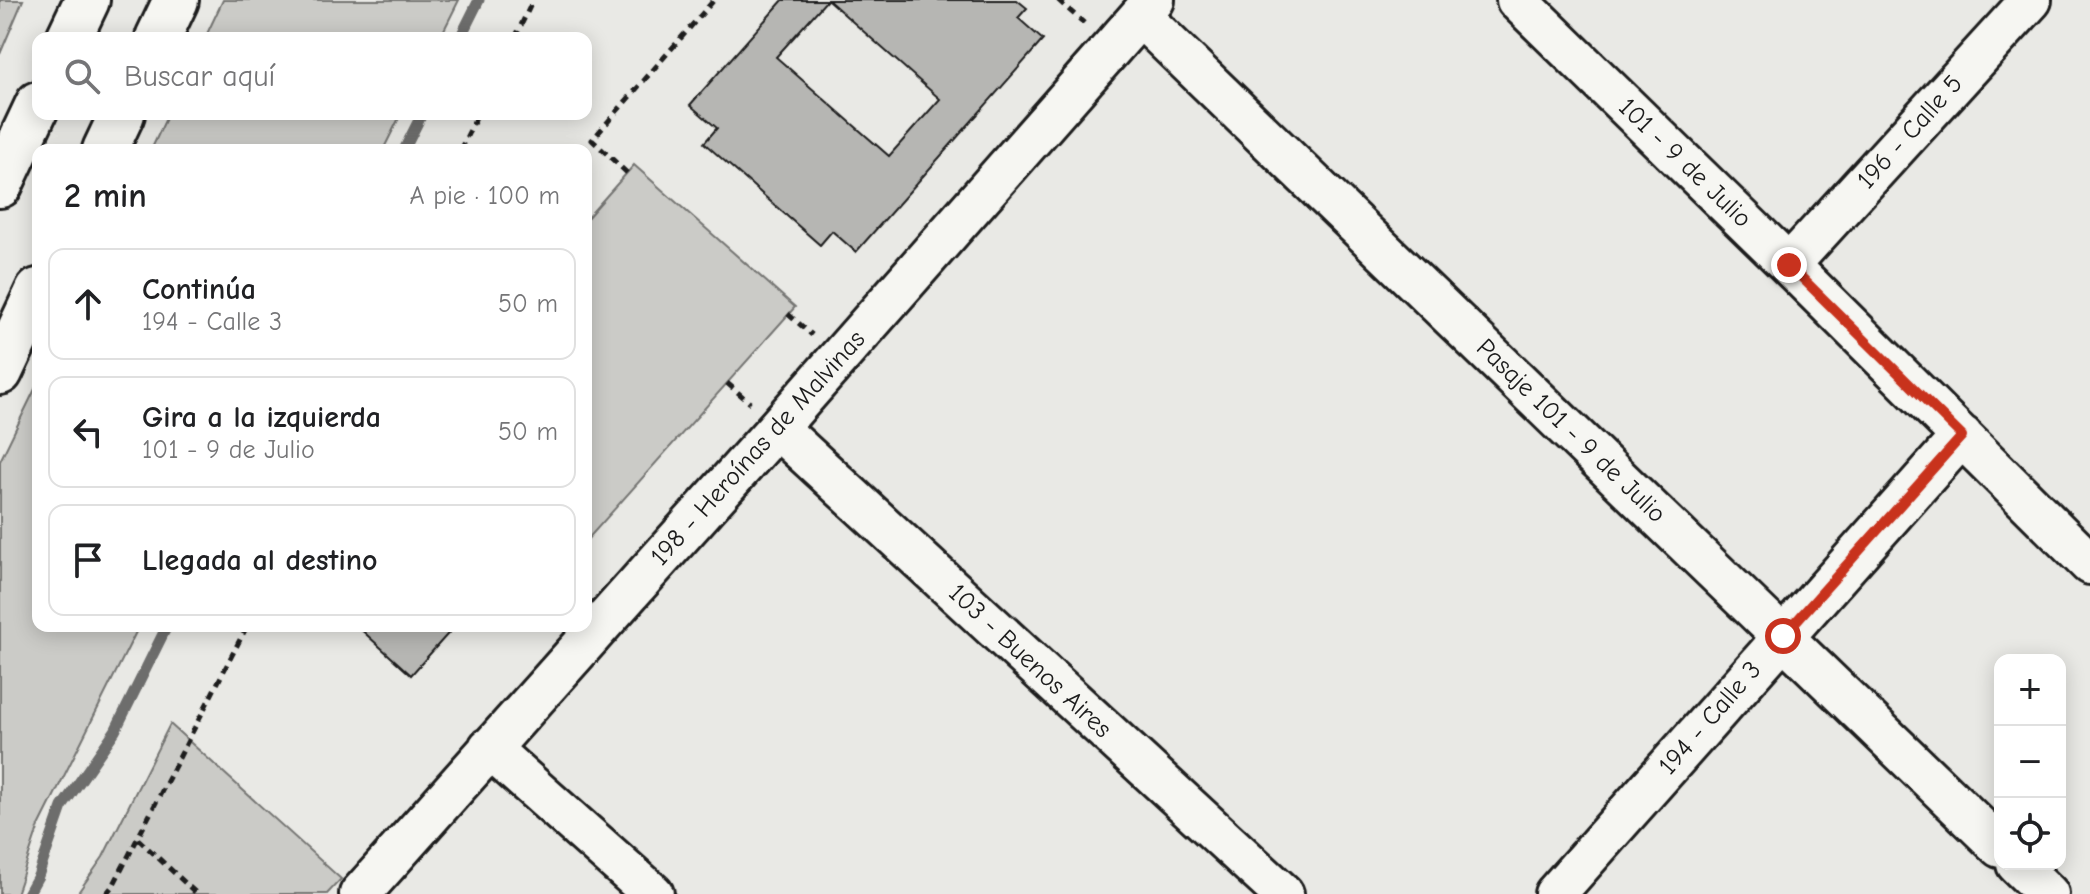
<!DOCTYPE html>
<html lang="es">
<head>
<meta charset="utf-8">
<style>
	body { margin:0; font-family:"Comic Neue",sans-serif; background:#f6f6f6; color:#202124 }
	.controls { position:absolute; right:24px; bottom:24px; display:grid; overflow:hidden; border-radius:16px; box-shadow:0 4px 20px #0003 }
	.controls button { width:72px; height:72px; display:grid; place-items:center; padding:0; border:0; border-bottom:2px solid #e0e0e0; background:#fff; color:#202124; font:40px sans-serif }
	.stop { position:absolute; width:24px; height:24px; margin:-18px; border:6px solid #c8321e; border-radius:50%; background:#fff }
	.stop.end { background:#c8321e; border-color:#fff; box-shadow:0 2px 8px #0008 }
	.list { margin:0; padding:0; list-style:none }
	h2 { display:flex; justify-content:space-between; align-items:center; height:104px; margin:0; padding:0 32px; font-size:34px }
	h2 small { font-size:26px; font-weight:400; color:#757577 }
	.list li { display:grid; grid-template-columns:52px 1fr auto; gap:24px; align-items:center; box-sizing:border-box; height:112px; margin:0 16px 16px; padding:0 16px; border:2px solid #e0e0e0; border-radius:16px }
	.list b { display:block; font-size:30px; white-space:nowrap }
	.list p { margin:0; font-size:26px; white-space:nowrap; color:#757577 }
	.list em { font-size:26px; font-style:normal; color:#757577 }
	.icon { flex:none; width:44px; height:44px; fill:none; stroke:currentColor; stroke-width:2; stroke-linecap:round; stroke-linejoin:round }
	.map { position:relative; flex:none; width:2090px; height:894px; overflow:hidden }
	.search { position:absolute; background:#fff; box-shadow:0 4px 20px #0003; left:32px; top:32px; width:560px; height:88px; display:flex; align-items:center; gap:20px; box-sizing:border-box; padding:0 28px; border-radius:16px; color:#757577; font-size:30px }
	.panel { position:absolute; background:#fff; box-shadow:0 4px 20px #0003; left:32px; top:144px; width:560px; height:488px; border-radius:16px }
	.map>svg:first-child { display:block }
</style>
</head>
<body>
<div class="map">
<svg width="2090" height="894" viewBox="0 0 2090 894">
	<rect width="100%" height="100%" fill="#e9e9e5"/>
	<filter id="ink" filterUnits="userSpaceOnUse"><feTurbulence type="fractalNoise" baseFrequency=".0125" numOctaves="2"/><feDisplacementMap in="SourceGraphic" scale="16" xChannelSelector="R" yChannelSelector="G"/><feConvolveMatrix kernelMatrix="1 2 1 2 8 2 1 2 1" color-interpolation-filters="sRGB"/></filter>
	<g filter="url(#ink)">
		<!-- green -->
		<path fill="#cbcbc7" stroke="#747472" stroke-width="2" d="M0 0H23L0 54Z
			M223 0H459L440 38H205Z
			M168 114H401L383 150H151Z
			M634 165 795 307 586 541V219Z
			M38 383V626H139L39 826 16 894H0V461Z
			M170 724 341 879 327 894H77L103 857Z"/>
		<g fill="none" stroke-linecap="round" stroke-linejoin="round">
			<!-- stream -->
			<path stroke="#6d6d6c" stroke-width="11" d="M460 38 479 0
				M404 150 422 114
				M28 894 38 876 62 807 115 731 167 626"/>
		</g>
		<!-- building -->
		<path fill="#b6b6b3" stroke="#1c1c1c" stroke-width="2" d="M783 0H827L776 57 889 156 940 99 828 0H1017L1027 8 1018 18 1043 40 856 252 832 231 820 245 704 143 717 128 690 105Z
			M357 626H455L411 675Z"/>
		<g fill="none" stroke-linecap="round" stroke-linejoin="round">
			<!-- minor casing -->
			<g stroke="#1c1c1c" stroke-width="46">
				<path id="minor" d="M1517 0 1789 265 2090 564
					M1140 16 2000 847
					M1789 265 2031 0
					M777 428 1283 894
					M489 748 653 894
					M2017 864 2048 894
					M360 894 777 428 1154 0
					M1555 894 1962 436"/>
			</g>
			<!-- highway casing -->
			<g stroke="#1c1c1c" stroke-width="50">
				<path id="highway" d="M69 38 87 0
					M158 38 176 0
					M105 150 122 114
					M0 185 38 104
					M0 372 38 291"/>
			</g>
			<!-- path -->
			<path stroke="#1c1c1c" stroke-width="5" stroke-dasharray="8 6" stroke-linecap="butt" d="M1058 0 1084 23
				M515 38 533 0
				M460 150 478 114
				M627 173 592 140 714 0
				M788 314 812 335
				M727 383 750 403
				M138 839 197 894
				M106 894 114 884 247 626"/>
			<!-- minor -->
			<use href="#minor" stroke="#f6f6f2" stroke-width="40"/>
			<!-- highway -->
			<use href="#highway" stroke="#f6f6f2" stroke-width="44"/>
		</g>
	</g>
	<g fill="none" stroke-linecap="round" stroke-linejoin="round" filter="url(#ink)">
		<!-- route -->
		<path stroke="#c8321e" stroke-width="10" d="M1783 636 1962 436 1789 265"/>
	</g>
	<g text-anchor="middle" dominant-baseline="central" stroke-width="6" stroke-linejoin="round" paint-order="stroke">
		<!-- street labels -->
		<g font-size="26" fill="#1c1c1c" stroke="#f6f6f2">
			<text transform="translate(1910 132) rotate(-48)">196 - Calle 5</text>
			<text transform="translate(1685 163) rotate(44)">101 - 9 de Julio</text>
			<text transform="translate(1571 431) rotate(44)">Pasaje 101 - 9 de Julio</text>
			<text transform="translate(758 448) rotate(-48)">198 - Heroínas de Malvinas</text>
			<text transform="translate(1030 661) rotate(43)">103 - Buenos Aires</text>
			<text transform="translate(1710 718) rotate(-49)">194 - Calle 3</text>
		</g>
	</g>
</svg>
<div class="controls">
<button>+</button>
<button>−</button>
<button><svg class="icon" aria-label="locate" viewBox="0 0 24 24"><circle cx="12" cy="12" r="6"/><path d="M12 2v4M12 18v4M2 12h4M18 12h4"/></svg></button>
</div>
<div class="stop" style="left:1783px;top:636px"></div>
<div class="stop end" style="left:1789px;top:265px"></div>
<div class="search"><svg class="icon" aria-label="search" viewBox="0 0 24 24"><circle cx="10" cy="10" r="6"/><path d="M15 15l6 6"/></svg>Buscar aquí</div>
<section class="panel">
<h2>2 min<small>A pie · 100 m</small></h2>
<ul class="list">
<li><svg class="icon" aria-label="ahead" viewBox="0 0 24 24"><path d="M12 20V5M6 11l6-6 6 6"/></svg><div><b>Continúa</b><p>194 - Calle 3</p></div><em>50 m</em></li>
<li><svg class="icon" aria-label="left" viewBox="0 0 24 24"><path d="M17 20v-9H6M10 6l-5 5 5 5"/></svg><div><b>Gira a la izquierda</b><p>101 - 9 de Julio</p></div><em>50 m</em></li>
<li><svg class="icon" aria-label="arrive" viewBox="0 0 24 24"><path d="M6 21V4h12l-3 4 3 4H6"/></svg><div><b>Llegada al destino</b></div></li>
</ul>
</section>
</div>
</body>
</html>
